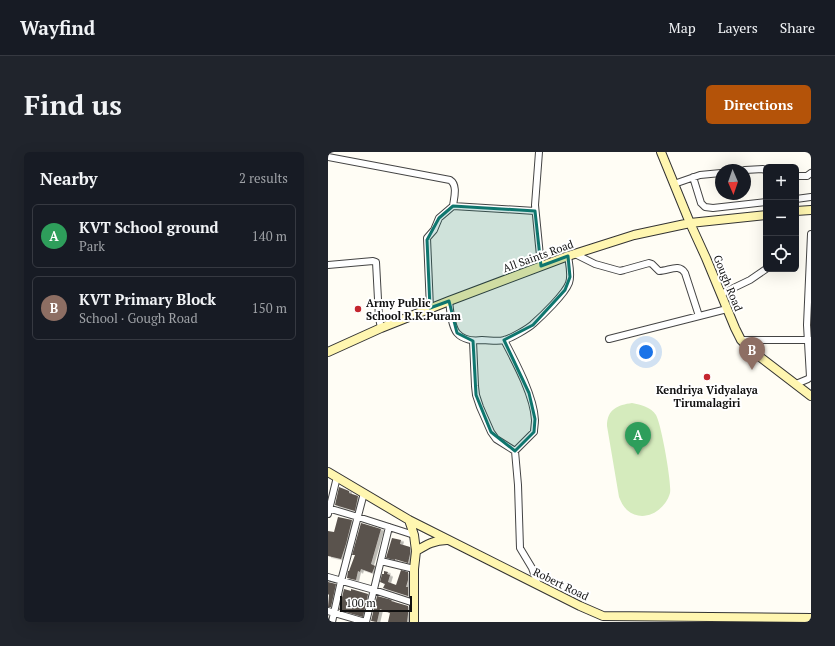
<!DOCTYPE html>
<html lang="en">
<head>
<meta charset="utf-8">
<style>
	body { margin:0; font-family:"PT Serif",serif; background:#20242c; color:#f1f3f6 }
	.controls { position:absolute; right:12px; top:12px; display:grid; overflow:hidden; border-radius:6px; box-shadow:0 4px 16px #0002 }
	.controls button { width:36px; height:36px; display:grid; place-items:center; padding:0; border:0; border-bottom:1px solid #363941; background:#171b24; color:#f1f3f6; font:20px sans-serif }
	.compass { position:absolute; left:387px; top:12px; width:36px; height:36px; border-radius:50%; background:#171b24; box-shadow:0 4px 16px #0002; rotate:178deg }
	.scale { position:absolute; left:12px; bottom:10px; width:72px; box-sizing:border-box; padding-left:4px; border:2px solid #111; border-top:0; font-size:11px; line-height:14px; white-space:nowrap; color:#111; -webkit-text-stroke:3px #fff; paint-order:stroke }
	.you { position:absolute; left:318px; top:200px; width:14px; height:14px; margin:-10px; border:3px solid #fff; border-radius:50%; background:#1a73e8; box-shadow:0 0 0 6px #1a73e833 }
	.badge { display:grid; place-items:center; width:26px; height:26px; border-radius:50%; background:#b45309; color:#fff; font-size:13px; font-weight:700 }
	.pin { position:absolute; translate:-50% -33px; filter:drop-shadow(0 1px 2px #0008) }
	.pin::after { content:''; position:absolute; top:21px; width:14px; height:12px; background:inherit; clip-path:polygon(0 0,100% 0,50% 100%) }
	.list { margin:0; padding:0; list-style:none }
	h2 { display:flex; justify-content:space-between; align-items:center; height:52px; margin:0; padding:0 16px; font-size:17px }
	h2 small { font-size:13px; font-weight:400; color:#9ea1a6 }
	.list li { display:grid; grid-template-columns:26px 1fr auto; gap:12px; align-items:center; box-sizing:border-box; height:64px; margin:0 8px 8px; padding:0 8px; border:1px solid #363941; border-radius:6px }
	.list b { display:block; font-size:15px; white-space:nowrap }
	.list p { margin:0; font-size:13px; white-space:nowrap; color:#9ea1a6 }
	.list em { font-size:13px; font-style:normal; color:#9ea1a6 }
	.icon { flex:none; width:22px; height:22px; fill:none; stroke:currentColor; stroke-width:2; stroke-linecap:round; stroke-linejoin:round }
	.map { position:relative; flex:none; width:483px; height:470px; overflow:hidden; border-radius:6px }
	header { display:flex; align-items:center; gap:24px; box-sizing:border-box; height:56px; padding:0 20px; background:#171b24; border-bottom:1px solid #363941 }
	header strong { font-size:19px }
	nav { display:flex; gap:22px; margin-inline-start:auto; font-size:14px }
	.intro { display:flex; align-items:center; justify-content:space-between; box-sizing:border-box; height:96px; padding:0 24px }
	h1 { margin:0; font-size:28px }
	.button { padding:10px 18px; border-radius:6px; background:#b45309; color:#fff; font-size:14px; font-weight:700 }
	main { display:flex; gap:24px; padding:0 24px }
	aside { flex:1; background:#171b24; border-radius:6px; box-shadow:0 4px 16px #0002 }
	.map>svg:first-child { display:block }
</style>
</head>
<body>
<header>
<strong>Wayfind</strong>
<nav><a>Map</a><a>Layers</a><a>Share</a></nav>
</header>
<div class="intro"><h1>Find us</h1><a class="button">Directions</a></div>
<main>
<aside>
<h2>Nearby<small>2 results</small></h2>
<ul class="list">
<li><span class="badge" style="background:#2e9e5b">A</span><div><b>KVT School ground</b><p>Park</p></div><em>140 m</em></li>
<li><span class="badge" style="background:#8d6e63">B</span><div><b>KVT Primary Block</b><p>School · Gough Road</p></div><em>150 m</em></li>
</ul>
</aside>
<div class="map">
<svg width="483" height="470" viewBox="0 0 483 470">
	<defs>
		<filter id="shadow"><feDropShadow dx="3" dy="1.5" stdDeviation="0" flood-color="#0004"/></filter>
	</defs>
	<rect width="100%" height="100%" fill="#fffdf5"/>
	<!-- green -->
	<path fill="#d5ebbd" d="M304 251C313 253 323 255 328 263 333 271 344 332 342 341 337 359 315 372 299 358 295 354 293 350 291 345L279 274C279 257 290 253 304 251Z"/>
	<!-- building -->
	<path fill="#5a524d" filter="url(#shadow)" d="M11 335 21 339V341L30 344 27 359 7 353Z
		M10 365 24 368 18 392 13 407 0 404V379L6 380Z
		M33 371 53 377 43 412 47 414 44 421 33 417 32 420 30 419 28 428 19 426 20 419H21L27 403H24Z
		M64 386 73 388 72 392 82 395V402L80 411 67 407V408L58 406Z
		M73 418 80 420V428L78 435H80V444L55 436 57 432 52 430 54 422H56V419L60 420 59 422 62 423 60 430 68 433Z
		M0 430 8 432 3 455H0L1 443 0 442Z
		M16 437 23 439V437L40 442 35 465 11 458Z
		M49 444 64 448 63 449 80 454V462L79 470H60L62 461 52 457 49 470 43 469Z"/>
	<g fill="none" stroke-linecap="round" stroke-linejoin="round">
		<!-- street casing -->
		<g stroke="#444" stroke-width="8">
			<path id="street" d="M211 0 207 53 213 114
				M0 5 122 28C130 33 126 46 125 54
				M417 18 435 17 438 19
				M468 24H479L483 21
				M365 25 373 51 377 55 385 56 438 50
				M346 32 372 23 393 21
				M468 47 483 45
				M247 102 267 112 292 119 296 118 321 111 324 112 331 119C341 119 351 111 357 121L371 164
				M0 113 45 109 48 110 51 166 53 176
				M393 142 422 128 438 117
				M121 149C122 157 123 174 129 181 135 188 146 189 154 188 161 188 170 190 176 188 182 187 201 176 205 172 214 164 237 142 241 131 244 123 241 112 240 104
				M102 156 99 86 106 78 111 66 125 54 207 59
				M281 187 399 157
				M176 188C187 209 206 244 207 268 207 272 206 276 206 280L187 299
				M413 188H482
				M145 189 147 234 148 243 152 255 163 280 168 287 187 299 190 333 192 396 204 416 210 433
				M468 232 480 227 482 225 479 173 483 82
				M0 356 30 365 86 383
				M0 362 9 325
				M53 409 86 417
				M0 425 46 438 86 451
				M0 459 37 470
				M4 470 13 429 36 341
				M38 470 61 375"/>
		</g>
		<!-- secondary casing -->
		<g stroke="#333" stroke-width="10">
			<path id="secondary" d="M333 0 362 71 378 106 407 176 413 188 423 198 483 244
				M468 59 483 58
				M0 200 53 176 121 149 240 104 306 83 362 71 438 63
				M0 320 81 368 252 454 275 464 483 466
				M81 368 86 383 88 399 86 417V470
				M88 399C98 393 106 388 119 388"/>
		</g>
		<!-- street -->
		<use href="#street" stroke="#fff" stroke-width="6"/>
		<!-- secondary -->
		<use href="#secondary" stroke="#fff6b0" stroke-width="8"/>
	</g>
	<!-- marked area -->
	<path fill="#0f766e" fill-opacity="0.2" stroke="#0f766e" stroke-width="3" stroke-linejoin="round" d="M125 54 207 59 213 114 240 104 242 125 237 138 205 173 176 188 201 241 207 267 206 280 187 299 163 280 148 243 145 189 129 181 121 149 102 156 99 88 111 66Z"/>
	<!-- markers -->
	<g fill="#c4262e" stroke="#fff" stroke-width="1.5">
		<circle cx="30" cy="157" r="4"/>
		<circle cx="379" cy="225" r="4"/>
	</g>
	<g text-anchor="middle" dominant-baseline="central" stroke-width="4" stroke-linejoin="round" paint-order="stroke">
		<!-- street labels -->
		<g font-size="11" fill="#111" stroke="#fff">
			<text transform="translate(210 104) rotate(-20)">All Saints Road</text>
			<text transform="translate(400 131) rotate(68)">Gough Road</text>
			<text transform="translate(233 432) rotate(26)">Robert Road</text>
		</g>
		<!-- poi labels -->
		<g font-size="11" font-weight="bold" fill="#111" stroke="#fff" text-anchor="start">
			<text x="38" y="151">Army Public<tspan x="38" dy="13">School R.K.Puram</tspan></text>
			<text x="379" y="238" text-anchor="middle">Kendriya Vidyalaya<tspan x="379" dy="13">Tirumalagiri</tspan></text>
		</g>
	</g>
</svg>
<div class="controls">
<button>+</button>
<button>−</button>
<button><svg class="icon" aria-label="locate" viewBox="0 0 24 24"><circle cx="12" cy="12" r="6"/><path d="M12 2v4M12 18v4M2 12h4M18 12h4"/></svg></button>
</div>
<svg class="compass" viewBox="-18 -18 36 36"><path d="M0-13l5 13h-10z" fill="#e53935"/><path d="M0 13l5-13h-10z" fill="#9ea1a6"/></svg>
<div class="scale">100 m</div>
<div class="you"></div>
<div class="pin badge" style="left:310px;top:303px;background:#2e9e5b">A</div>
<div class="pin badge" style="left:424px;top:218px;background:#8d6e63">B</div>
</div>
</main>
</body>
</html>
